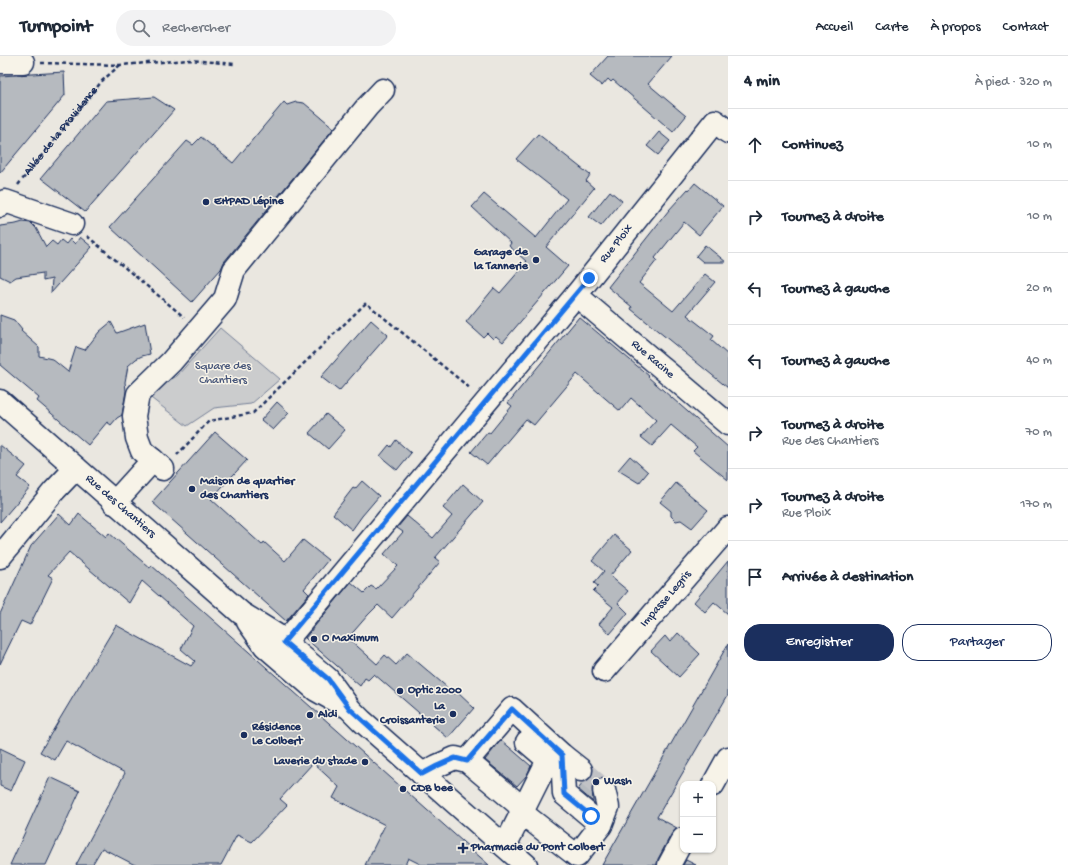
<!DOCTYPE html>
<html lang="fr">
<head>
<meta charset="utf-8">
<style>
	body { margin:0; font-family:"Gochi Hand",sans-serif; background:#f2f2f3; color:#1f2937 }
	.controls { position:absolute; right:12px; bottom:12px; display:grid; overflow:hidden; border-radius:8px; box-shadow:0 1px 3px #0004 }
	.controls button { width:36px; height:36px; display:grid; place-items:center; padding:0; border:0; border-bottom:1px solid #e0e1e3; background:#fff; color:#1f2937; font:20px sans-serif }
	.stop { position:absolute; width:12px; height:12px; margin:-9px; border:3px solid #1a73e8; border-radius:50%; background:#fff }
	.stop.end { background:#1a73e8; border-color:#fff; box-shadow:0 1px 4px #0008 }
	.list { margin:0; padding:0; list-style:none }
	h2 { display:flex; justify-content:space-between; align-items:center; height:52px; margin:0; padding:0 16px; font-size:17px }
	h2 small { font-size:13px; font-weight:400; color:#747a83 }
	.list li { display:grid; grid-template-columns:26px 1fr auto; gap:12px; align-items:center; box-sizing:border-box; height:72px; padding:0 16px; border-top:1px solid #e0e1e3 }
	.list b { display:block; font-size:15px; white-space:nowrap }
	.list p { margin:0; font-size:13px; white-space:nowrap; color:#747a83 }
	.list em { font-size:13px; font-style:normal; color:#747a83 }
	.actions { display:flex; gap:8px; padding:12px 16px }
	.actions a { flex:1; padding:9px 0; border:1px solid #1b2f5e; border-radius:16px; text-align:center; font-size:14px; color:#1b2f5e }
	.actions .main { background:#1b2f5e; color:#fff }
	.icon { flex:none; width:22px; height:22px; fill:none; stroke:currentColor; stroke-width:2; stroke-linecap:round; stroke-linejoin:round }
	.map { position:relative; flex:none; width:728px; height:809px; overflow:hidden }
	header { display:flex; align-items:center; gap:24px; box-sizing:border-box; height:56px; padding:0 20px; background:#fff; border-bottom:1px solid #e0e1e3 }
	header strong { font-size:19px }
	nav { display:flex; gap:22px; margin-inline-start:auto; font-size:14px }
	.search { width:280px; height:36px; background:#f2f2f3; display:flex; align-items:center; gap:10px; box-sizing:border-box; padding:0 14px; border-radius:22px; color:#747a83; font-size:15px }
	main { display:flex }
	aside { flex:1; background:#fff }
	.map>svg:first-child { display:block }
</style>
</head>
<body>
<header>
<strong>Turnpoint</strong>
<div class="search"><svg class="icon" aria-label="search" viewBox="0 0 24 24"><circle cx="10" cy="10" r="6"/><path d="M15 15l6 6"/></svg>Rechercher</div>
<nav><a>Accueil</a><a>Carte</a><a>À propos</a><a>Contact</a></nav>
</header>
<main>
<div class="map">
<svg width="728" height="809" viewBox="0 0 728 809">
	<rect width="100%" height="100%" fill="#eae7e0"/>
	<filter id="ink" filterUnits="userSpaceOnUse"><feTurbulence type="fractalNoise" baseFrequency=".025" numOctaves="2"/><feDisplacementMap in="SourceGraphic" scale="8" xChannelSelector="R" yChannelSelector="G"/><feConvolveMatrix kernelMatrix="1 2 1 2 8 2 1 2 1" color-interpolation-filters="sRGB"/></filter>
	<g filter="url(#ink)">
		<!-- green -->
		<path fill="#cbcccd" stroke="#737e96" d="M220 272 280 323 251 348 214 352 187 370 147 339 158 330 177 320Z"/>
		<!-- building -->
		<path fill="#b6babf" stroke="#1b2f5e" d="M608 0H672L648 28 686 60 673 76 613 24 611 26 608 23 602 30 590 20Z
			M64 16 65 39 0 117V20Z
			M154 41 174 54 85 156 41 122 106 45Z
			M284 46 287 49 296 46 304 47 334 72 224 206 221 213 192 246 110 171 187 85 193 89 201 81 233 107Z
			M659 76 670 85 658 99 647 90Z
			M538 78 590 119 586 125 594 132 546 191 568 210 503 286 496 280 493 283 487 277 483 281 466 266 494 232 500 237 527 206 509 190 511 187 472 151 484 138 536 182 567 143 516 103Z
			M695 127 723 150 699 179 684 166 655 202 657 204 639 227 673 255 705 218 715 226 687 259 714 280 711 284 728 299V332L631 253 632 251 608 231 669 154 688 133 689 134Z
			M610 135 622 145 601 170 589 161Z
			M23 166 31 167 36 172 46 191 52 185 57 189 61 184 66 188 70 183 75 188 80 181 92 191 51 237 52 223 43 225V217L16 221 10 225 0 220V170L16 168Z
			M705 189 726 206H703L696 200Z
			M0 259 14 264 22 274 21 275 39 291V300L52 303 68 316 76 291 85 294 99 276 111 266 117 277 145 267 150 298 142 300 136 303 128 310 125 326 126 335 122 359 117 362 111 369 107 366 88 389 37 345 39 342 0 309Z
			M579 261 649 320 648 321 728 391V424L693 395 697 391 671 369 652 390 641 381 656 364 631 342 620 355 577 318 534 369 526 363 487 409 471 396 488 376 490 377 512 350 508 347Z
			M371 264 388 279 339 335 321 321Z
			M277 346 289 357 273 374 261 364Z
			M326 358 345 374 328 393 309 377Z
			M215 376 247 404 211 443 262 489 264 486 285 505 303 484 328 504 304 533 309 538 286 565 152 446Z
			M396 384 411 397 397 414 380 400 389 389 391 391Z
			M0 389 26 410 17 421 30 431 0 466Z
			M630 400 648 416 639 427 618 414Z
			M362 425 379 440 362 460 352 474 333 458 353 432 355 433Z
			M676 427 708 454 692 472 681 464 676 465 671 460V455L660 446Z
			M463 428 483 446 435 502 440 506 392 562 378 549 368 559 348 582 377 608 385 599 396 609 407 597 455 638 457 636 474 652 448 682 374 618 368 624 365 622 360 630 305 582 351 526 364 537 371 530 376 533 398 510 384 498 403 476 397 472 407 460 433 482 452 460 443 452Z
			M59 458 71 469 79 458 106 481 109 477 150 512 151 509 489 809H422L408 802 405 809H365L385 769 333 742 339 731 313 707 280 743 287 749 252 786 237 779 221 809H135L102 792 92 809H76L125 717 66 685 55 704 40 696 116 569 191 610 195 605 181 593 193 570 142 525 129 547 69 496 48 519 53 522 30 569 21 565 0 608V558L31 490Z
			M614 479 632 494 610 520 628 535 618 547 628 557 610 578 599 568 613 551 593 535 598 530 594 527 604 515 592 505Z
			M728 505V558L714 546 705 556 694 546Z
			M678 577 700 598 679 621 651 595 665 580 670 586Z
			M728 588V639L657 761 677 772 672 777 658 803 657 809H602Z
			M501 684 531 710 527 719 517 730 485 704Z
			M0 692 25 704 11 735 0 730Z
			M595 714 604 722 596 725 592 730 593 746 578 733 584 726 591 722Z
			M50 721 80 735 46 809H10Z
			M686 804 696 809H683Z"/>
		<g fill="none" stroke-linecap="round" stroke-linejoin="round">
			<!-- minor-tunnel -->
			<path stroke="#c1c2c6" stroke-width="22" stroke-dasharray="22 11" stroke-linecap="butt" d="M581 714 604 734"/>
			<!-- minor casing -->
			<g stroke="#1b2f5e" stroke-width="25">
				<g id="minor">
					<path d="M0 6H23"/>
					<path d="M0 150 5 145 72 168"/>
					<path id="s2" d="M576 239 728 368"/>
					<path d="M153 404 142 395 137 382 134 360 138 338 171 306 225 243 234 214 367 51 383 34"/>
					<path d="M114 447 153 404 163 413"/>
					<path d="M0 501 54 435 76 412"/>
					<path id="s3" d="M285 586 576 239 715 65 728 76"/>
					<path id="s4" d="M604 615 728 472"/>
					<path d="M467 705 512 653 562 699 581 714"/>
					<path d="M422 718 437 710 455 702 467 705 518 748 522 757 577 800 601 769 564 738 562 699"/>
					<path d="M713 729 728 702"/>
					<path d="M601 769 608 751 604 734"/>
					<path d="M505 790 548 704 527 686"/>
					<path d="M669 809 683 783"/>
				</g>
			</g>
			<!-- major casing -->
			<g stroke="#1b2f5e" stroke-width="25">
				<g id="major">
					<path id="s5" d="M0 345 241 557 275 578 328 623 350 653 362 665 526 809"/>
					<path d="M248 566 265 590 316 634 343 649"/>
				</g>
			</g>
			<!-- path -->
			<g stroke="#1b2f5e" stroke-width="2.5" stroke-dasharray="4 3" stroke-linecap="butt">
				<path d="M41 7 120 9 190 4 234 8"/>
				<path id="s1" d="M18 129 102 25 120 9"/>
				<path d="M87 180 184 261"/>
				<path d="M177 399 209 365 253 357 366 247 471 333"/>
			</g>
			<!-- minor -->
			<use href="#minor" stroke="#f7f3e8" stroke-width="22"/>
			<!-- major -->
			<use href="#major" stroke="#f7f3e8" stroke-width="22"/>
		</g>
	</g>
	<g fill="none" stroke-linecap="round" stroke-linejoin="round" filter="url(#ink)">
		<!-- route -->
		<path stroke="#1a73e8" stroke-width="5" d="M589 222 284 586 328 623 350 653 422 718 437 710 455 702 467 705 512 653 562 699 564 738 591 760"/>
	</g>
	<!-- markers -->
	<g fill="#1b2f5e" stroke="#f7f3e8" stroke-width="1.5">
		<circle cx="206" cy="146" r="4"/>
		<circle cx="536" cy="204" r="4"/>
		<circle cx="192" cy="433" r="4"/>
		<circle cx="314" cy="583" r="4"/>
		<circle cx="400" cy="635" r="4"/>
		<circle cx="453" cy="658" r="4"/>
		<circle cx="310" cy="659" r="4"/>
		<circle cx="244" cy="679" r="4"/>
		<circle cx="365" cy="706" r="4"/>
		<circle cx="596" cy="726" r="4"/>
		<circle cx="403" cy="733" r="4"/>
		<path d="M461 786h4v4h4v4h-4v4h-4v-4h-4v-4h4z"/>
	</g>
	<g text-anchor="middle" dominant-baseline="central" stroke-width="3" stroke-linejoin="round" paint-order="stroke">
		<!-- street labels -->
		<g font-size="12" fill="#1b2f5e" stroke="#f7f3e8">
			<text stroke="none"><textPath href="#s1" startOffset="69">Allée de la Providence</textPath></text>
			<text stroke="none"><textPath href="#s3" startOffset="518">Rue Ploix</textPath></text>
			<text stroke="none"><textPath href="#s2" startOffset="100">Rue Racine</textPath></text>
			<text stroke="none"><textPath href="#s5" startOffset="160">Rue des Chantiers</textPath></text>
			<text stroke="none"><textPath href="#s4" startOffset="95">Impasse Legris</textPath></text>
		</g>
		<!-- poi labels -->
		<g font-size="12" font-weight="bold" fill="#1b2f5e" stroke="#f7f3e8" text-anchor="start">
			<text x="214" y="146">EHPAD Lépine</text>
			<text x="528" y="197" text-anchor="end">Garage de<tspan x="528" dy="14">la Tannerie</tspan></text>
			<text x="200" y="426">Maison de quartier<tspan x="200" dy="14">des Chantiers</tspan></text>
			<text x="322" y="583">O Maximum</text>
			<text x="408" y="635">Optic 2000</text>
			<text x="445" y="651" text-anchor="end">La<tspan x="445" dy="14">Croissanterie</tspan></text>
			<text x="318" y="659">Aldi</text>
			<text x="252" y="672">Résidence<tspan x="252" dy="14">Le Colbert</tspan></text>
			<text x="357" y="706" text-anchor="end">Laverie du stade</text>
			<text x="604" y="726">Wash</text>
			<text x="411" y="733">CDB bee</text>
			<text x="471" y="792">Pharmacie du Pont Colbert</text>
		</g>
		<!-- park labels -->
		<g font-size="12" fill="#47567a" stroke="#f7f3e8">
			<text x="223" y="311">Square des<tspan x="223" dy="14">Chantiers</tspan></text>
		</g>
	</g>
</svg>
<div class="controls">
<button>+</button>
<button>−</button>
</div>
<div class="stop" style="left:591px;top:760px"></div>
<div class="stop end" style="left:589px;top:222px"></div>
</div>
<aside>
<h2>4 min<small>À pied · 320 m</small></h2>
<ul class="list">
<li><svg class="icon" aria-label="ahead" viewBox="0 0 24 24"><path d="M12 20V5M6 11l6-6 6 6"/></svg><div><b>Continuez</b></div><em>10 m</em></li>
<li><svg class="icon" aria-label="right" viewBox="0 0 24 24"><path d="M7 20v-9h11M14 6l5 5-5 5"/></svg><div><b>Tournez à droite</b></div><em>10 m</em></li>
<li><svg class="icon" aria-label="left" viewBox="0 0 24 24"><path d="M17 20v-9H6M10 6l-5 5 5 5"/></svg><div><b>Tournez à gauche</b></div><em>20 m</em></li>
<li><svg class="icon" aria-label="left" viewBox="0 0 24 24"><path d="M17 20v-9H6M10 6l-5 5 5 5"/></svg><div><b>Tournez à gauche</b></div><em>40 m</em></li>
<li><svg class="icon" aria-label="right" viewBox="0 0 24 24"><path d="M7 20v-9h11M14 6l5 5-5 5"/></svg><div><b>Tournez à droite</b><p>Rue des Chantiers</p></div><em>70 m</em></li>
<li><svg class="icon" aria-label="right" viewBox="0 0 24 24"><path d="M7 20v-9h11M14 6l5 5-5 5"/></svg><div><b>Tournez à droite</b><p>Rue Ploix</p></div><em>170 m</em></li>
<li><svg class="icon" aria-label="arrive" viewBox="0 0 24 24"><path d="M6 21V4h12l-3 4 3 4H6"/></svg><div><b>Arrivée à destination</b></div></li>
</ul>
<div class="actions"><a class="main">Enregistrer</a><a>Partager</a></div>
</aside>
</main>
</body>
</html>
